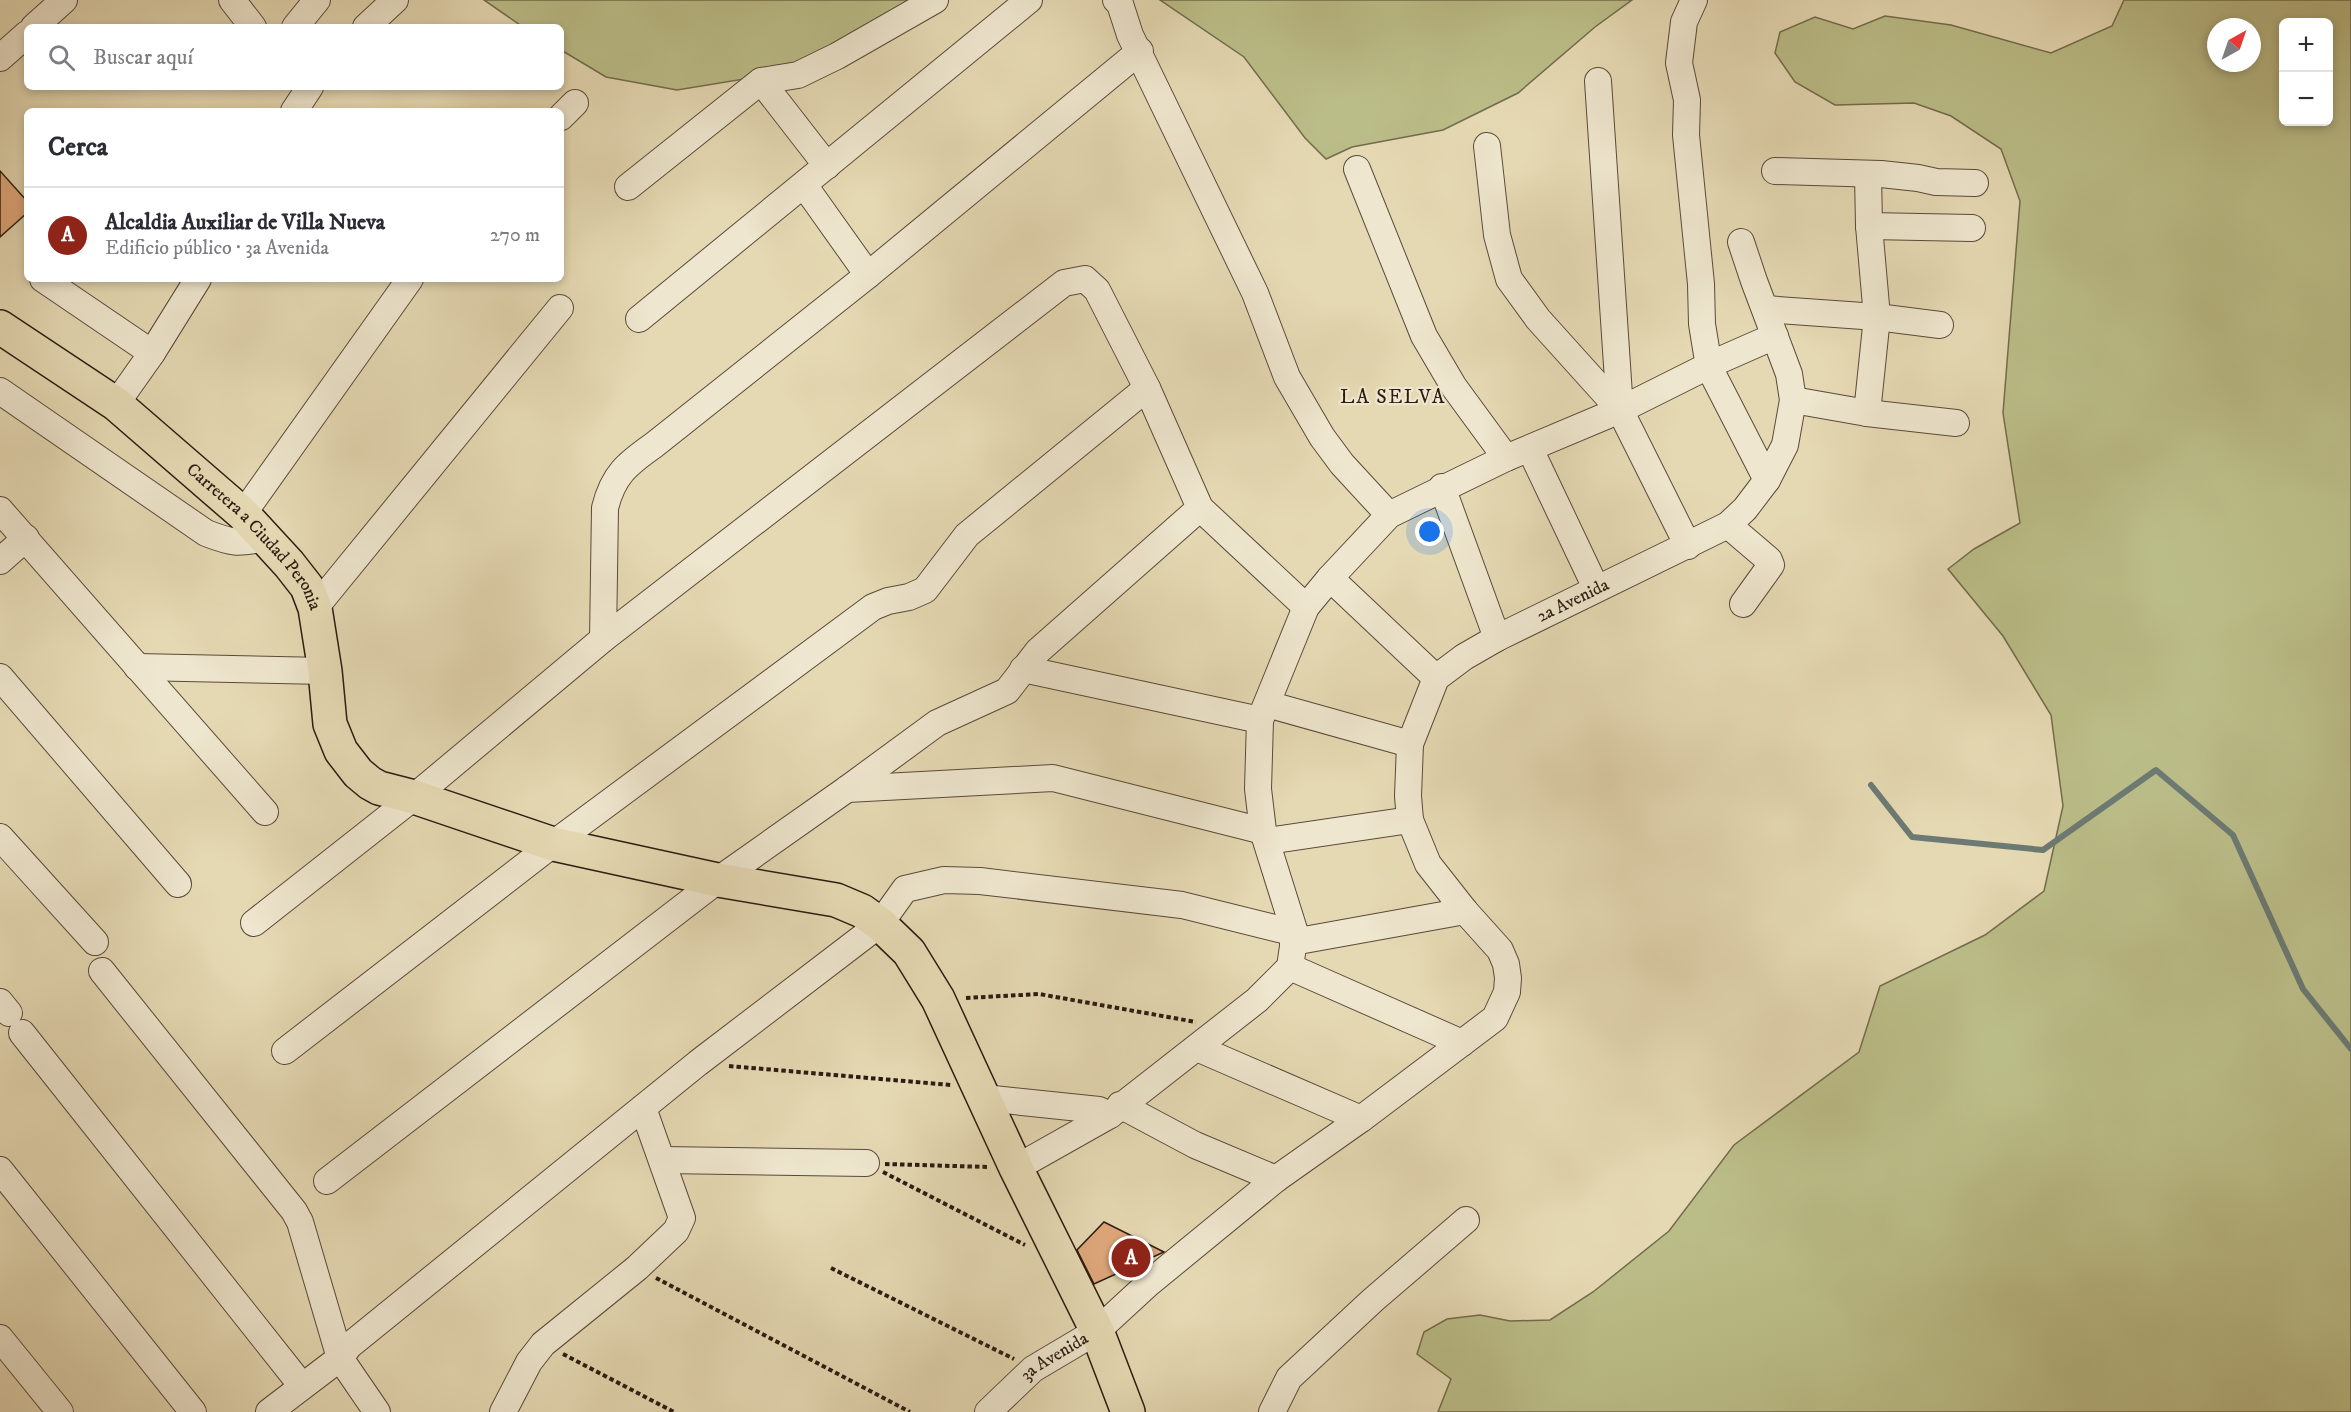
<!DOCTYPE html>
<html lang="es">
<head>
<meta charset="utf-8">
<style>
	body { margin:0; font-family:"IM FELL DW Pica",serif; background:#f7f7f7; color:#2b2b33 }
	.controls { position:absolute; right:18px; top:18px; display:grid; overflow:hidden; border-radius:9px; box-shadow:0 3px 9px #0003 }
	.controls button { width:54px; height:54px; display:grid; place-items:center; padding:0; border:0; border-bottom:2px solid #e1e1e2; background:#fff; color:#2b2b33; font:30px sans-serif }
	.compass { position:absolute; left:2207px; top:18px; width:54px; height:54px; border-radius:50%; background:#fff; box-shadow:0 3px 9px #0003; rotate:40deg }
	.you { position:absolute; left:1430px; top:532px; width:21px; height:21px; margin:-15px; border:4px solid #fff; border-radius:50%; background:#1a73e8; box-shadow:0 0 0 9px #1a73e833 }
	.badge { display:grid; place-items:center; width:39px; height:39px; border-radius:50%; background:#8f2418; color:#fff; font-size:20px; font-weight:700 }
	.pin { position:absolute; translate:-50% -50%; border:3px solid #fff; box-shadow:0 2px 6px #0006 }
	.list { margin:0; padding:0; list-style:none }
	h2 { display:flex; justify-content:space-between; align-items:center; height:78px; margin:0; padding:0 24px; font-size:26px }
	h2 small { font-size:20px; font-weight:400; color:#7c7c81 }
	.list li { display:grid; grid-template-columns:39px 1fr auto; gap:18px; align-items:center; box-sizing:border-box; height:96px; padding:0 24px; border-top:2px solid #e1e1e2 }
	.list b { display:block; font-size:22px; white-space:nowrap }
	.list p { margin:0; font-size:20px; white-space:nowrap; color:#7c7c81 }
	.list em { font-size:20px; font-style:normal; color:#7c7c81 }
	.icon { flex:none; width:33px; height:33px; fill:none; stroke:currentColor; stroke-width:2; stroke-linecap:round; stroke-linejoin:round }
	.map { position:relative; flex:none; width:2351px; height:1412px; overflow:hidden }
	.search { position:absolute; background:#fff; box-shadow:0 3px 9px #0003; left:24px; top:24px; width:540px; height:66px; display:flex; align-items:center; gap:15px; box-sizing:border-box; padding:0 21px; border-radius:9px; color:#7c7c81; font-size:22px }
	.panel { position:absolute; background:#fff; box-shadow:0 3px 9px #0003; left:24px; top:108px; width:540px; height:174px; border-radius:9px }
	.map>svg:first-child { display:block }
</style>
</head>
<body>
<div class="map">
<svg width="2351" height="1412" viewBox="0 0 2351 1412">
	<rect width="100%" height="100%" fill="#e5d9b3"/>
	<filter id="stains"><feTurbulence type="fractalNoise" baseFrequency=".00333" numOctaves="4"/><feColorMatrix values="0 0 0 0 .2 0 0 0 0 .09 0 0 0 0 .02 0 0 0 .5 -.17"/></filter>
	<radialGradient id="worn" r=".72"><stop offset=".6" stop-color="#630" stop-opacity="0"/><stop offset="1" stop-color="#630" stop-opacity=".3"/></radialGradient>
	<!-- green -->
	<path fill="#bbbd88" stroke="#736c4c" stroke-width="1.5" fill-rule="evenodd" d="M484 0H931L775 74 677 90 606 77 561 50V27H523Z
		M1160 0H1632L1595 27 1518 93 1443 130 1352 147 1326 159 1305 138 1244 57Z
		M2124 0H2351V1412H1438L1451 1379 1417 1354 1424 1332 1447 1319 1480 1315 1510 1321 1550 1320 1593 1292 1669 1231 1734 1145 1859 1052 1880 986 1985 935 2044 891 2063 806 2051 715 2003 636 1948 569 1974 549 2020 523 2003 413 2020 201 2001 149 1951 116 1914 103 1835 105 1795 82 1775 53 1780 32 1815 17 1853 29 1885 16 1951 25 2051 53 2112 26ZM2284 22H2328V122H2284ZM2216 27H2252V63H2216Z"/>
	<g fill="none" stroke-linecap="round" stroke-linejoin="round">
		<!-- stream -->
		<path stroke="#6c7a73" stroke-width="6" d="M1871 785 1912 837 2043 850 2156 770 2233 835 2303 989 2351 1049"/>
	</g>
	<!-- building -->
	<path fill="#e0a87c" stroke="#2b1b11" stroke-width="1.5" d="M0 171 27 201V213L0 237Z
		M1104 1222 1164 1252 1094 1284 1077 1250Z"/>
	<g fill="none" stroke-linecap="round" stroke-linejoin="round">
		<!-- minor casing -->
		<g stroke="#5a4a3a" stroke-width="28">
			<g id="minor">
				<path d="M232 0 253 27"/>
				<path d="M1116 0 1120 4 1130 35 1255 293 1287 377 1322 437 1342 464 1389 515"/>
				<path d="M1694 0 1684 22 1679 63 1687 100 1686 135 1701 284 1702 324 1709 367 1767 480"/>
				<path d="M34 27 64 0"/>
				<path d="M295 27 317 0"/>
				<path d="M366 27 395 0"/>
				<path d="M0 58 27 34"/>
				<path d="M761 81 827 166"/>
				<path d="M1598 81 1620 410"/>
				<path d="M294 111 310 87"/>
				<path d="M561 117 575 103"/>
				<path d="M1487 146 1497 235 1509 279 1538 319 1620 410 1688 546"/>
				<path d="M1357 169 1424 336 1454 387 1506 458"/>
				<path d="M1775 171 1881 174 1918 178 1936 182 1975 183"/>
				<path d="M804 185 868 275"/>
				<path d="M628 187 761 81 798 75 837 56 935 0"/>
				<path d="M1869 226 1972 228"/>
				<path d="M43 279 152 353"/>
				<path d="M1765 309 1877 317 1940 325"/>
				<path d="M639 319 1029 0"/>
				<path d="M0 391 206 533C232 543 237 544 265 538"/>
				<path d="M1793 400 1867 413 1956 423"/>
				<path d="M116 404 152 353 198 279"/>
				<path d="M1867 413 1877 317 1869 226 1868 174"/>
				<path d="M1530 449 1596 588"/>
				<path d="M1442 487 1497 638"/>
				<path d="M0 510 265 812"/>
				<path d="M243 514 410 279"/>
				<path d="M1728 525 1769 560 1771 565 1743 604"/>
				<path d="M0 561 26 538"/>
				<path d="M1330 578 1436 678"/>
				<path d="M315 608 560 308"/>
				<path d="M603 639 605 508C613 475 627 464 654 445L868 275 1140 51"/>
				<path d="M137 667 325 671"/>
				<path d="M1023 669 1260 720"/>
				<path d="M0 677 178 884"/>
				<path d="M1267 704 1410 744"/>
				<path d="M847 789 1053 778 1263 831"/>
				<path d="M0 837 95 942"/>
				<path d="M1267 841 1410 820"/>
				<path d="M254 923 414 797 603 639 1064 283 1085 279 1097 290 1147 388 1200 508 1306 607"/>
				<path d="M1293 942 1465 911"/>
				<path d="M1290 967 1462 1043"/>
				<path d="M102 971 294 1211 300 1222 340 1358 377 1412"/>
				<path d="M0 1002 9 1013"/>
				<path d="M22 1033 302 1386"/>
				<path d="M1197 1048 1361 1119"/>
				<path d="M285 1051 553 844 873 607 888 601 909 597 925 590 967 535 1147 388"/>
				<path d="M984 1098 1099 1110 1110 1115"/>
				<path d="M1120 1105 1195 1145 1276 1179"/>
				<path d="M663 1160 866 1163"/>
				<path d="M1016 1168 1110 1115 1257 1000 1290 967 1295 933 1263 831 1258 789 1260 720 1306 607 1330 578 1389 515 1506 458 1620 410 1718 361 1775 336"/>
				<path d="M0 1170 193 1412"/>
				<path d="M327 1181 718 880 847 789 937 723 1007 691 1038 651 1200 508"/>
				<path d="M0 1338 60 1412"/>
				<path d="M269 1412 340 1358 349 1346 698 1063 880 924 905 889 944 880 980 881 1182 905 1295 933"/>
				<path d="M503 1412 529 1362 543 1344 637 1268 676 1231 682 1218 643 1108"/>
				<path id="s1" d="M988 1412 1033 1369 1097 1331 1148 1284 1276 1179 1361 1119 1495 1018 1507 992 1508 978 1506 964 1500 950 1465 911 1428 864 1410 820 1408 796 1410 744 1436 678 1464 657 1497 638 1728 525 1745 509 1767 480 1785 445 1793 400 1789 374 1754 281 1741 242"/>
				<path d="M1272 1412 1289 1378 1373 1300 1466 1220"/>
			</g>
		</g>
		<!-- major casing -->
		<g stroke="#2b1b11" stroke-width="36">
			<g id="major">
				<path id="s2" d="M0 327 116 404 243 514 289 564 307 587 315 608 325 671 330 724 341 751 358 773 370 783 379 788 414 797 553 844 718 880 836 900 862 911 880 924 909 952 938 999 1016 1168 1097 1331 1128 1412"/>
			</g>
		</g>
		<!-- path -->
		<path stroke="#2b1b11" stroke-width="4" stroke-dasharray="4.5 3" stroke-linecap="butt" d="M966 998 1039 994 1196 1022
			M729 1066 951 1085
			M885 1164 988 1167
			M883 1172 1025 1245
			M831 1268 1014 1359
			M656 1278 910 1412
			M563 1354 674 1412"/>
		<!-- minor -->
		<use href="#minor" stroke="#eee6ce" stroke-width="26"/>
		<!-- major -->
		<use href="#major" stroke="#e5d9b3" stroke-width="33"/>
	</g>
	<g text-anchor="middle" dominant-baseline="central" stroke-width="4.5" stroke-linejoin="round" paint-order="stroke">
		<!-- street labels -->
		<g font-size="18" fill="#2b1b11" stroke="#eee6ce">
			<text stroke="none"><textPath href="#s2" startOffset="332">Carretera a Ciudad Peronia</textPath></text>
			<text stroke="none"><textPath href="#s1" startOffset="1180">2a Avenida</textPath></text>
			<text stroke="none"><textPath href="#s1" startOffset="87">3a Avenida</textPath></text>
		</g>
		<!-- neighbourhood labels -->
		<g font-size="20" letter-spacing="1.5" fill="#2b1b11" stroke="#eee6ce">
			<text x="1393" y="397">LA SELVA</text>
		</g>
	</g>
	<rect width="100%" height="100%" filter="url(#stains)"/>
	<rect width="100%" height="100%" fill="url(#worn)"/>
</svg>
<div class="controls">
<button>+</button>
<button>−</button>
</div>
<svg class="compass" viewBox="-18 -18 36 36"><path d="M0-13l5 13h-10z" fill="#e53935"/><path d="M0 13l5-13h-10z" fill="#7c7c81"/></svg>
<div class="you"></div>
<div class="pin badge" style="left:1131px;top:1258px">A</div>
<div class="search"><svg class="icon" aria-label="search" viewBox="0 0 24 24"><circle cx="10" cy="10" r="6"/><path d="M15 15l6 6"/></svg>Buscar aquí</div>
<section class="panel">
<h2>Cerca<small></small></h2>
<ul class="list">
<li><span class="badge">A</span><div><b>Alcaldia Auxiliar de Villa Nueva</b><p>Edificio público · 3a Avenida</p></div><em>270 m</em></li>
</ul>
</section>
</div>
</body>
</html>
